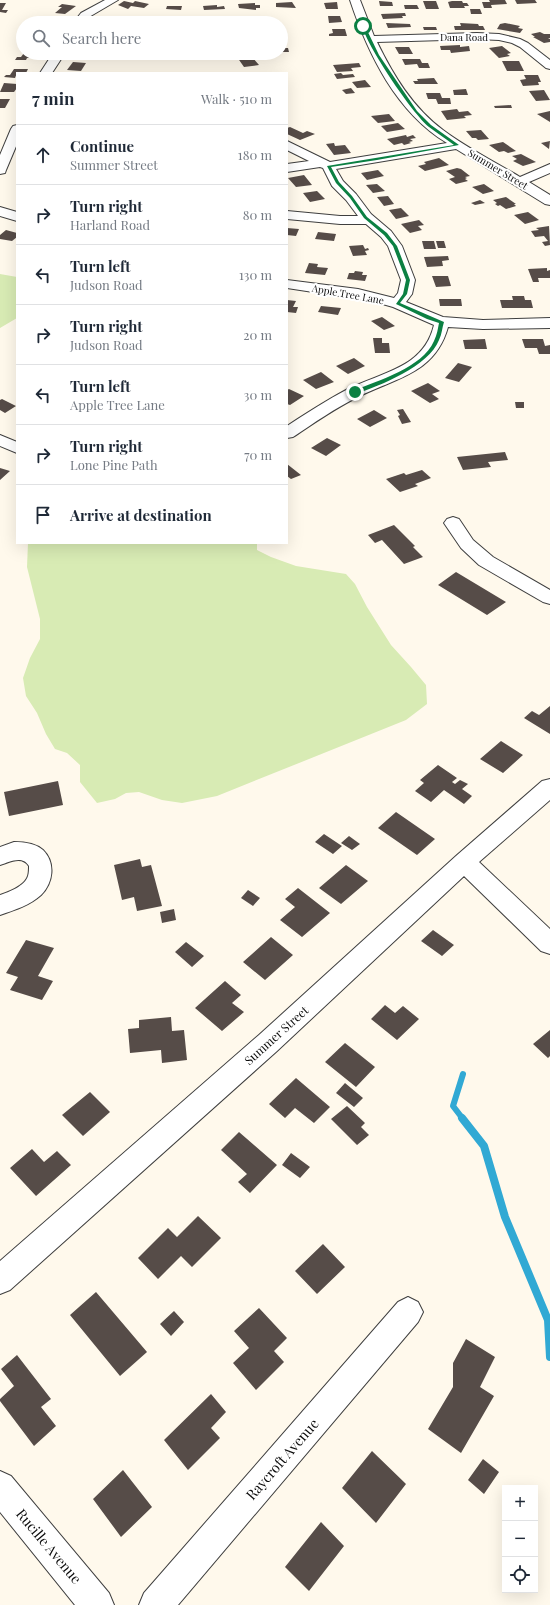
<!DOCTYPE html>
<html lang="en">
<head>
<meta charset="utf-8">
<style>
	body { margin:0; font-family:"Playfair Display",serif; background:#f6f6f7; color:#1f2937 }
	.controls { position:absolute; right:12px; bottom:12px; display:grid; overflow:hidden; border-radius:0px; box-shadow:0 4px 16px #0002 }
	.controls button { width:36px; height:36px; display:grid; place-items:center; padding:0; border:0; border-bottom:1px solid #e0e1e3; background:#fff; color:#1f2937; font:20px sans-serif }
	.stop { position:absolute; width:12px; height:12px; margin:-9px; border:3px solid #0b8043; border-radius:50%; background:#fff }
	.stop.end { background:#0b8043; border-color:#fff; box-shadow:0 1px 4px #0008 }
	.list { margin:0; padding:0; list-style:none }
	h2 { display:flex; justify-content:space-between; align-items:center; height:52px; margin:0; padding:0 16px; font-size:17px }
	h2 small { font-size:13px; font-weight:400; color:#747a83 }
	.list li { display:grid; grid-template-columns:26px 1fr auto; gap:12px; align-items:center; box-sizing:border-box; height:60px; padding:0 16px; border-top:1px solid #e0e1e3 }
	.list b { display:block; font-size:15px; white-space:nowrap }
	.list p { margin:0; font-size:13px; white-space:nowrap; color:#747a83 }
	.list em { font-size:13px; font-style:normal; color:#747a83 }
	.icon { flex:none; width:22px; height:22px; fill:none; stroke:currentColor; stroke-width:2; stroke-linecap:round; stroke-linejoin:round }
	.map { position:relative; flex:none; width:550px; height:1605px; overflow:hidden }
	.search { position:absolute; background:#fff; box-shadow:0 4px 16px #0002; left:16px; top:16px; width:272px; height:44px; display:flex; align-items:center; gap:10px; box-sizing:border-box; padding:0 14px; border-radius:22px; color:#747a83; font-size:15px }
	.panel { position:absolute; background:#fff; box-shadow:0 4px 16px #0002; left:16px; top:72px; width:272px; height:472px; border-radius:0px }
	.map>svg:first-child { display:block }
</style>
</head>
<body>
<div class="map">
<svg width="550" height="1605" viewBox="0 0 550 1605">
	<rect width="100%" height="100%" fill="#fff9ec"/>
	<!-- green -->
	<path fill="#d8ebb4" d="M0 274 17 277V318L0 328Z
		M28 543H257V550L271 557 296 566 346 574 355 584 367 607 391 645 411 667 426 685 427 704 406 720 217 796 182 803 162 800 139 792 126 793 115 799 97 803 80 782V765L67 753 55 749 46 734 37 713 26 696 23 678 30 658 40 639V619L27 567Z"/>
	<g fill="none" stroke-linecap="round" stroke-linejoin="round">
		<!-- stream-far1 -->
		<path stroke="#31a9d4" stroke-width="6" d="M463 1074 453 1106 463 1119"/>
		<!-- stream -->
		<path stroke="#31a9d4" stroke-width="8" d="M462 1118 484 1146 505 1217 548 1320 550 1357"/>
	</g>
	<!-- building -->
	<path fill="#564c48" d="M489 0H505L507 4 491 5 492 8H484L482 2H490Z
		M515 0H535L537 3 517 4Z
		M124 1 133 3 135 1 149 4 144 8 131 6 128 9 118 5Z
		M379 1 392 2 393 6H380Z
		M423 1H436L439 9H426Z
		M452 1H462L463 3H467L469 6H464L465 8H450L448 2Z
		M292 2 296 8 276 7V3Z
		M337 2 338 9H326L324 3Z
		M0 3H6L2 10H8L6 13 0 12Z
		M255 3V5H260V8H256V10L239 8 238 4Z
		M62 4 76 6 65 14 55 13 62 7H58Z
		M217 5V7L224 6 225 9 204 10 203 6Z
		M404 5H417L419 9H405Z
		M167 6H182L181 10 166 9Z
		M470 9H480L482 14H471Z
		M405 13 406 16H402L403 18 383 19 381 14Z
		M103 16 114 17 111 19 119 20 117 22 96 23Z
		M328 16H340L342 22 329 23Z
		M46 19 59 20 57 23H44Z
		M386 23 410 24 411 27 388 28Z
		M460 23 478 24 479 26H483L485 30H455L454 26H461Z
		M505 23 520 26 518 28 523 29 520 33 497 29 500 24Z
		M423 27H436L437 30H424Z
		M332 29H345L347 36H329V34L333 33Z
		M540 32 544 34H550V38H548L550 39V42L544 43 533 37H535L531 34Z
		M460 45V47L469 46 470 51 451 53 450 50H441L440 46Z
		M502 46 511 53 507 54 510 56 499 58 489 48Z
		M395 47H409L413 54H399Z
		M281 48H288L289 52H281Z
		M24 53H36L33 58H27L26 60H15L17 57H21Z
		M244 56 247 59 253 58 259 65 244 67 237 57Z
		M402 59H420L422 63H428L430 68H419L417 64 405 65Z
		M502 61H519L524 71H507Z
		M73 62 86 63 81 71 67 70Z
		M359 63 361 67 351 68 353 71 337 72 333 65Z
		M14 69H28L26 73H17L15 78 4 77 6 75H10Z
		M341 73 343 75 353 74 355 77 337 79 334 74Z
		M524 75H538L541 82H538L539 85 523 86 520 80 526 79Z
		M434 78 438 84H415L413 81H418L417 79Z
		M365 80 371 87 357 88 352 82Z
		M4 83 17 84V88L14 92H0Z
		M351 88 355 93 346 94 342 90Z
		M466 89 468 95H454L453 90Z
		M544 90 550 100 536 101 529 91Z
		M426 93H440L442 98H450L451 104H438L436 99H428Z
		M0 99H10L5 108H0Z
		M511 105 512 108H495L494 106Z
		M457 109 459 112 468 111 472 115 464 116 466 118 447 120 441 111Z
		M550 111V122L537 114Z
		M389 114 395 121 378 123 371 116Z
		M398 123 405 129 387 132 381 126Z
		M290 127 303 133 307 131 315 134 300 140 287 134V128Z
		M481 130 489 139 478 140 476 138H472L466 131Z
		M406 135 407 137 413 135 416 138 410 139 413 141 409 142 411 143 404 145 402 143 394 145 387 139Z
		M550 141 549 149 541 143Z
		M503 142 516 151 508 153 504 151 499 152 489 145Z
		M334 143 335 146 345 145 351 153 334 155 326 144Z
		M521 154 536 162 523 166 513 161 517 159 512 156Z
		M439 158 449 165 425 171 418 166 426 164 424 162Z
		M457 168 461 169 470 176 465 177 467 178 465 179 468 181 456 184 449 179 455 177 446 171Z
		M378 170 384 176 367 180 361 173Z
		M304 175 312 185 296 187 288 178Z
		M377 184 385 191 373 193 366 185Z
		M484 184 494 191 483 194 472 187Z
		M317 191 325 199 310 202 303 193Z
		M388 196 394 204 384 206 377 197Z
		M506 197 516 204H514L516 206 506 209 500 205 498 206 495 204 497 203 493 200Z
		M480 200 485 203 475 205 471 203Z
		M401 208 409 216 396 219 389 210Z
		M528 212 539 220 525 224 514 215Z
		M419 220 424 225 418 226 422 230 410 233 401 224Z
		M549 226 550 245 545 246 542 242 548 241 544 236 535 237 531 231 539 230 536 228Z
		M287 228 299 229 296 236 287 235Z
		M6 230 17 233V237L12 241 0 239V235Z
		M318 232 336 234 334 241 315 239Z
		M422 241H434L436 249H424Z
		M436 241H444L446 248H438Z
		M363 245 365 249 368 248 369 250 365 251 367 255 353 256 349 246Z
		M448 256 449 260 442 261 443 266 427 267 424 257Z
		M309 263 318 264 317 267 328 268 325 275 305 273Z
		M547 268V271L550 270V278H538L539 282H533L528 269Z
		M355 271 363 272 362 275H367L365 281 347 279 349 273H354Z
		M432 276H448L451 286 436 287Z
		M512 296H524L525 300H531L533 308H502L500 300H513Z
		M439 299H461L462 306H440Z
		M287 300 296 301 293 307H298L296 313 287 312Z
		M321 306 341 308 338 315 318 312Z
		M382 317 395 326 384 330 371 321Z
		M373 338H382V343H389L390 353H375Z
		M485 339 487 349H465L463 340Z
		M522 339H543L545 346 550 345V354H539L537 348H525Z
		M354 358 365 366 348 374 336 366Z
		M458 363 472 367 459 382 445 378Z
		M321 372 334 382 316 389 303 380Z
		M428 383 440 391 432 394 439 399 430 403 411 391Z
		M289 389 304 396 290 405 287 404V390Z
		M2 399 16 406 5 413 0 410V400Z
		M515 402H524V408H516Z
		M403 409 411 422 402 424 398 416 400 415 397 410Z
		M374 410 387 418 370 427 357 419Z
		M327 438 341 445 326 456 311 448Z
		M505 452 508 460 488 462 491 467 463 470 457 457Z
		M287 464 301 475 291 479 287 476Z
		M0 468 10 471 0 480Z
		M422 470 431 478 415 484 418 486 400 492 386 479 404 473 406 475Z
		M394 525 415 546 413 547 423 557 404 564 382 540 375 543 368 535Z
		M456 572 506 602 487 615 438 585Z
		M550 706V734L524 718 532 711 539 715Z
		M501 741 523 755 503 773 480 759Z
		M438 765 457 778 452 782 455 784 460 780 468 784 462 789 472 796 464 804 444 790 431 802 415 791 424 783 420 780Z
		M58 781 63 805 9 816 4 792Z
		M396 812 435 839 417 855 378 828Z
		M324 834 342 846 333 854 315 842Z
		M349 836 360 844 352 850 341 843Z
		M140 859 142 867 151 865 162 906 137 911 134 897 122 900 114 865Z
		M346 865 368 881 341 904 319 888Z
		M298 888 330 913 302 937 280 920 295 907 285 899Z
		M248 890 260 898 253 906 241 898Z
		M174 909 176 920 162 923 160 912Z
		M433 930 454 945 442 956 421 941Z
		M271 937 293 955 265 980 243 962Z
		M26 940 54 948 38 976 53 981 42 1000 10 990 18 977 6 973Z
		M186 942 204 956 192 967 175 952Z
		M225 981 241 995 232 1003 244 1012 222 1031 195 1008Z
		M385 1005 395 1013 403 1006 419 1019 397 1040 371 1019Z
		M171 1017 172 1031 184 1030 187 1060 162 1063 161 1050 130 1053 128 1029 139 1028V1020Z
		M550 1030V1056L548 1058 533 1044Z
		M345 1043 375 1067 356 1087 325 1062Z
		M296 1078 330 1107 314 1123 295 1108 285 1118 269 1104Z
		M345 1083 363 1098 354 1107 336 1093Z
		M90 1092 110 1112 83 1136 62 1115Z
		M347 1106 365 1123 361 1127 369 1135 357 1145 331 1119Z
		M239 1132 277 1165 250 1193 238 1182 247 1174 221 1150Z
		M32 1149 44 1162 57 1151 71 1165 36 1196 10 1168Z
		M291 1153 310 1167 300 1178 282 1165Z
		M198 1216 221 1238 192 1267 181 1256 158 1279 138 1258 168 1228 177 1237Z
		M323 1244 345 1267 317 1294 295 1271Z
		M96 1292 147 1352 120 1376 70 1315Z
		M259 1308 287 1338 274 1351 284 1362 256 1390 233 1363 249 1348 234 1331Z
		M174 1311 184 1322 171 1336 160 1324Z
		M466 1339 495 1357 480 1387 494 1396 461 1453 428 1429 453 1387V1363Z
		M17 1355 51 1399 41 1407 56 1426 34 1446 0 1401V1399L14 1386 1 1369Z
		M211 1394 226 1412 211 1428 220 1438 188 1470 164 1440Z
		M372 1451 406 1484 376 1523 342 1488Z
		M483 1459 499 1472 484 1494 468 1480Z
		M123 1470 152 1507 121 1537 93 1499Z
		M321 1522 344 1546 309 1591 285 1567Z"/>
	<g fill="none" stroke-linecap="round" stroke-linejoin="round">
		<!-- minor casing -->
		<g stroke="#3f3f3f" stroke-width="2">
			<path id="minor" d="M105 0H118L89 17 84 23H73L81 13Z
				M350 0H360L374 36 477 33 499 34 520 39 528 43 550 60V69L546 68 520 47 512 43 499 40 477 39 377 42C393 75 413 108 443 130 467 148 495 162 520 177L550 164V173L529 182 550 195V205L545 204 456 149 336 169 343 181 356 194 371 214 391 231 402 246 415 280 412 294 406 302 443 317 483 320 550 318V328L483 329 448 327C435 374 395 378 358 397 335 408 314 423 293 437L287 438V426C307 413 327 400 348 389 382 372 424 368 434 325L393 307 372 301 287 288V280L358 289 394 298 398 293 401 280 388 246 381 237 366 224H340L287 219V211L340 216H358L346 200 332 186 323 168 320 167 287 172V164L309 161 287 150V141L330 162 447 143C396 112 368 54 350 0Z
				M53 53H65L52 73H40Z
				M17 125V144L6 170 5 173 0 174V155L11 129 13 126Z
				M0 207 17 212V221L0 216Z
				M0 435 17 442V453L0 446Z
				M453 517 459 519 473 540 493 557 550 590V604L543 602 479 565 461 548 444 523 447 519Z
				M550 779V800L479 862 550 929V954L541 951 464 876 277 1051 10 1290 0 1294V1261L259 1035 456 856 542 781Z
				M14 842C24 842 35 843 43 850 56 863 53 883 41 895 30 905 15 910 0 915V895C9 892 25 886 28 876 29 873 29 869 29 866 22 855 10 862 0 865V847Z
				M408 1297 418 1302 423 1312 418 1322 178 1605H139L144 1593 398 1302Z
				M0 1471 11 1476 109 1593 114 1605H75L0 1512Z"/>
		</g>
		<!-- minor -->
		<use href="#minor" fill="#fff" fill-rule="evenodd"/>
	</g>
	<!-- route -->
	<path fill="#0b8043" d="M362 25 365 26 379 55 417 111 431 125 459 145 377 160 331 167 339 182 352 196 367 217 387 233 397 246 410 280 407 294 400 303 444 322C442 328 442 334 439 340 429 366 380 386 355 394L353 391C379 380 422 368 434 341 437 335 438 328 439 323L427 319 396 304 403 294 406 280 393 246 384 235 364 218 350 198 336 183 327 166 454 145C446 139 437 133 429 127 412 113 366 45 362 25Z"/>
	<g text-anchor="middle" dominant-baseline="central" stroke-width="4" stroke-linejoin="round" paint-order="stroke">
		<!-- far-street labels -->
		<g font-size="10" fill="#0c0c0c" stroke="#fff">
			<text x="464" y="37">Dana Road</text>
			<text transform="translate(498 169) rotate(31)">Summer Street</text>
			<text transform="translate(348 294) rotate(10)">Apple Tree Lane</text>
		</g>
		<!-- street labels -->
		<g font-size="12" fill="#0c0c0c" stroke="#fff">
			<text transform="translate(276 1035) rotate(-42)">Summer Street</text>
		</g>
		<!-- near-street labels -->
		<g font-size="14" fill="#0c0c0c" stroke="#fff">
			<text transform="translate(282 1459) rotate(-49)">Raycroft Avenue</text>
			<text transform="translate(49 1546) rotate(50)">Rucille Avenue</text>
		</g>
	</g>
</svg>
<div class="controls">
<button>+</button>
<button>−</button>
<button><svg class="icon" aria-label="locate" viewBox="0 0 24 24"><circle cx="12" cy="12" r="6"/><path d="M12 2v4M12 18v4M2 12h4M18 12h4"/></svg></button>
</div>
<div class="stop" style="left:363px;top:26px"></div>
<div class="stop end" style="left:355px;top:392px"></div>
<div class="search"><svg class="icon" aria-label="search" viewBox="0 0 24 24"><circle cx="10" cy="10" r="6"/><path d="M15 15l6 6"/></svg>Search here</div>
<section class="panel">
<h2>7 min<small>Walk · 510 m</small></h2>
<ul class="list">
<li><svg class="icon" aria-label="ahead" viewBox="0 0 24 24"><path d="M12 20V5M6 11l6-6 6 6"/></svg><div><b>Continue</b><p>Summer Street</p></div><em>180 m</em></li>
<li><svg class="icon" aria-label="right" viewBox="0 0 24 24"><path d="M7 20v-9h11M14 6l5 5-5 5"/></svg><div><b>Turn right</b><p>Harland Road</p></div><em>80 m</em></li>
<li><svg class="icon" aria-label="left" viewBox="0 0 24 24"><path d="M17 20v-9H6M10 6l-5 5 5 5"/></svg><div><b>Turn left</b><p>Judson Road</p></div><em>130 m</em></li>
<li><svg class="icon" aria-label="right" viewBox="0 0 24 24"><path d="M7 20v-9h11M14 6l5 5-5 5"/></svg><div><b>Turn right</b><p>Judson Road</p></div><em>20 m</em></li>
<li><svg class="icon" aria-label="left" viewBox="0 0 24 24"><path d="M17 20v-9H6M10 6l-5 5 5 5"/></svg><div><b>Turn left</b><p>Apple Tree Lane</p></div><em>30 m</em></li>
<li><svg class="icon" aria-label="right" viewBox="0 0 24 24"><path d="M7 20v-9h11M14 6l5 5-5 5"/></svg><div><b>Turn right</b><p>Lone Pine Path</p></div><em>70 m</em></li>
<li><svg class="icon" aria-label="arrive" viewBox="0 0 24 24"><path d="M6 21V4h12l-3 4 3 4H6"/></svg><div><b>Arrive at destination</b></div></li>
</ul>
</section>
</div>
</body>
</html>
